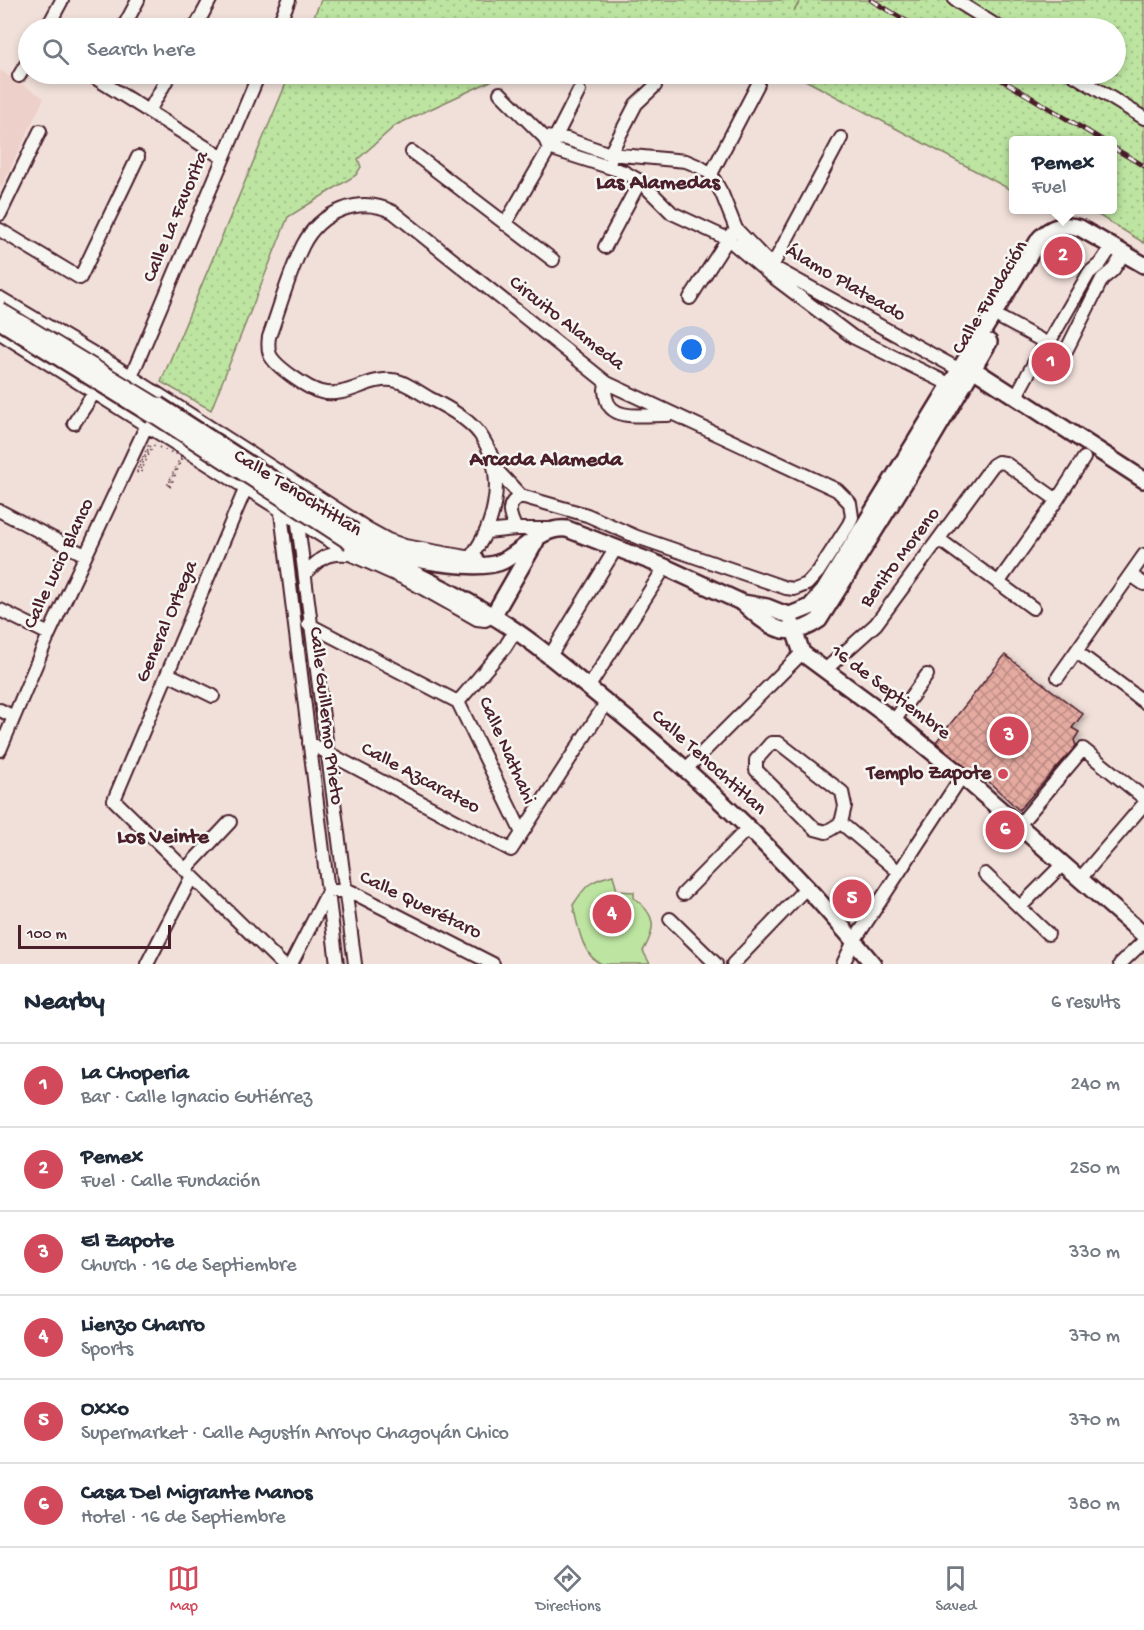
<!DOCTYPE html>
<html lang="en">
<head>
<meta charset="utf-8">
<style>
	body { margin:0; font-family:"Gochi Hand",sans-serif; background:#f2f2f3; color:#1f2937 }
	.scale { position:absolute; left:18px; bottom:15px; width:153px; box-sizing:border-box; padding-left:6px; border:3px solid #4a1f2b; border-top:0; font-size:16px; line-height:21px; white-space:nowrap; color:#4a1f2b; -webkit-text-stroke:4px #f6f6f2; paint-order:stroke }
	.you { position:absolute; left:692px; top:350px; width:21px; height:21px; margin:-15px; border:4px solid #fff; border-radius:50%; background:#1a73e8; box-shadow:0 0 0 9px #1a73e833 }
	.badge { display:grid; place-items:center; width:39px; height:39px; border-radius:50%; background:#d1495b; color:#fff; font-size:20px; font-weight:700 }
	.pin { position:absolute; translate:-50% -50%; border:3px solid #fff; box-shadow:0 2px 6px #0006 }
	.popup { position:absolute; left:1009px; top:136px; width:108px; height:78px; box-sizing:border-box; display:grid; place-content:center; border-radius:6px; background:#fff; filter:drop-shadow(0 2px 4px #0005); font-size:20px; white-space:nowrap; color:#747a83 }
	.popup b { font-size:22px; color:#1f2937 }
	.popup::after { content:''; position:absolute; left:50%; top:100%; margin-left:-12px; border:12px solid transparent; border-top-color:#fff }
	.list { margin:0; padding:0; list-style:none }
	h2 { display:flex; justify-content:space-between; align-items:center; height:78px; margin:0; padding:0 24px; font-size:26px }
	h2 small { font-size:20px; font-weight:400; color:#747a83 }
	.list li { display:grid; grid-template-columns:39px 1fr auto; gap:18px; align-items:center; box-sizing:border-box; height:84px; padding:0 24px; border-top:2px solid #e0e1e3 }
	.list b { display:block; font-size:22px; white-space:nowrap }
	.list p { margin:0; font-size:20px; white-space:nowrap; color:#747a83 }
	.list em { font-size:20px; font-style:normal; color:#747a83 }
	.icon { flex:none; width:33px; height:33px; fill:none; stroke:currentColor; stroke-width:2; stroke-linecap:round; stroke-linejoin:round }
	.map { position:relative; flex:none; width:1144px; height:964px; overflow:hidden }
	.search { position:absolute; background:#fff; box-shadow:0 3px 9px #0003; left:18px; right:18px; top:18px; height:66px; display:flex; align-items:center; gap:15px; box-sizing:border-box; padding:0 21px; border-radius:33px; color:#747a83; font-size:22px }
	.sheet { height:582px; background:#fff }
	nav { display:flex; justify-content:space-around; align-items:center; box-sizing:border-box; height:84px; border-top:2px solid #e0e1e3; background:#fff; font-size:16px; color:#747a83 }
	nav a { display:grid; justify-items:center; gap:3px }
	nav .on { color:#d1495b }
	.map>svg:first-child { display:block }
</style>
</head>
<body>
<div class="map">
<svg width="1144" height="964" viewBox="0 0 1144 964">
	<defs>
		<pattern id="grass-dots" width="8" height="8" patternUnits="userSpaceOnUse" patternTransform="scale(1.5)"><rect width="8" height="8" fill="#bde5a1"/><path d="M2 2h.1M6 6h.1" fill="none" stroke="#a4c48b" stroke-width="1.8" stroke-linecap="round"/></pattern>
		<pattern id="building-cross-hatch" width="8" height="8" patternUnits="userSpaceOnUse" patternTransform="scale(1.5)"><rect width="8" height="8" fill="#e5aba1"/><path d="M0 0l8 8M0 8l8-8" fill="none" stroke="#bc8b83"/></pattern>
		<filter id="shadow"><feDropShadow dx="3.5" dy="3.5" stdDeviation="3" flood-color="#0004"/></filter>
	</defs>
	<rect width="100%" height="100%" fill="#f1e0da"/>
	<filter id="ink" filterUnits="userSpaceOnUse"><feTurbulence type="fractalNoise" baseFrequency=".0167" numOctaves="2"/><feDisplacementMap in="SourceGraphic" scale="12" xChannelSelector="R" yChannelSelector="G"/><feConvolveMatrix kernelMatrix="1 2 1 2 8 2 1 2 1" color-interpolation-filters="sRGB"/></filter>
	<g filter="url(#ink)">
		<!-- built -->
		<path fill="#edd0c9" d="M0 70 44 98 0 190Z"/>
		<!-- grass -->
		<path fill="url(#grass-dots)" stroke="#848266" stroke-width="1.5" d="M321 0H800L794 11 801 0H1144V243L1100 216 1086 210H1112V140H1014L1013 191 794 74H1116V28H309Z
			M290 74H506L396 125 358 159 361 167 356 175 288 217 211 410 161 382Z"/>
		<!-- garden -->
		<path fill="#bde5a1" stroke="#848266" stroke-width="1.5" d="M613 875 617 891 634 892V898C656 915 657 927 643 951L650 964C639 964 610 964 602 964 582 957 577 923 573 905 586 885 589 881 613 875Z"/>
		<!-- building -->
		<path fill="url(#building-cross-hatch)" stroke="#4a1f2b" stroke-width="1.5" filter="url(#shadow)" d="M1074 246 1078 258 1051 267 1047 255Z
			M1005 655 1083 714 1072 728 1079 732 1074 740 1076 746 1019 810 988 781 962 766 936 742Z"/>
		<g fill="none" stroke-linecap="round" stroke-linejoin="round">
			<!-- minor casing -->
			<g stroke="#4a1f2b" stroke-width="16">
				<path id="minor" d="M955 0 1000 28
					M47 28 62 0
					M123 28 138 0
					M195 28 210 0
					M277 28 289 0
					M89 74 223 158
					M1072 74 1144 118
					M19 76 28 61
					M500 93 544 137 549 148 624 172 640 181 672 213 728 239 768 273 853 337 951 385 957 382
					M149 111 170 74
					M544 137 567 139 610 154 686 161 700 167 711 174 722 194 736 229 773 267 960 370 958 378
					M412 152 553 260
					M610 162V154L636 104 655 86
					M711 174 758 84
					M0 214 40 131
					M505 224 553 142 579 91
					M0 230 80 278 138 157
					M605 247 640 181
					M769 272 841 138
					M0 298 113 365 368 529 388 540 405 546 477 559
					M690 298 731 234
					M1002 319 1065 353 1102 279 1113 270 1124 253
					M0 333 352 555 408 580 477 619 485 620 493 616
					M1048 344 1089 273 1100 264 1112 246
					M131 377 259 74
					M607 383C604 389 605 391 606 397 610 423 648 414 668 415
					M1016 396 1045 343
					M74 423 98 387
					M258 459 114 800 282 964
					M521 496C505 504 509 515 516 529H551
					M280 505 337 964
					M0 511 85 555
					M297 516 355 964
					M486 532 516 529
					M940 540 1033 608
					M463 565C494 534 508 478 483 439 473 421 447 407 429 398 418 392 405 381 392 380 368 377 346 399 321 392 308 389 276 367 270 355 268 349 268 343 269 337 280 307 289 273 303 245 320 212 359 195 393 212L607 383 837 490 850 503 852 517 849 524 818 572 807 584 794 589 786 588 637 537 587 515 521 496 494 467
					M306 573C320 558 327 552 348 554
					M1131 575 1144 584
					M998 583 1057 500 1084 458
					M0 610 49 634
					M308 624 458 702
					M1077 652 1144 702
					M550 656 616 548
					M825 670 876 624 993 465 998 462 1005 463 1057 500
					M168 674 213 696
					M1058 677 1144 555
					M588 688 665 567
					M458 702 522 833
					M458 702 505 647 515 631
					M0 710 14 717
					M894 721 927 675
					M309 743 511 850 606 703
					M771 743H779L842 792 845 806 841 823 826 832 815 829 756 770V760Z
					M0 750 49 634 150 418
					M687 768 802 653
					M841 823 899 872
					M1019 825 1083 749 1144 798
					M185 870 230 822
					M985 874 1048 934
					M1079 880 1144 804
					M683 894 749 827
					M1020 907 1063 864
					M670 919 716 964
					M147 964 192 876
					M291 964 328 892 346 889 493 964
					M733 964 806 888
					M843 964 854 941 962 776
					M1120 964 1144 941"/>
			</g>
			<!-- major casing -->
			<g stroke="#4a1f2b" stroke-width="20">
				<path id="major" d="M973 369 1144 480
					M354 532C368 541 383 550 399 555 423 561 482 572 503 561 524 550 542 526 567 529L665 567 743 603 767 607 782 613 790 615 810 607 824 591 1040 238C1052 226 1064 223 1080 228L1144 265
					M349 543C398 565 445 587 491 615 530 638 565 669 600 697 701 778 792 864 873 964
					M743 603C768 626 787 643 819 620L928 445 989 342
					M493 616 536 541
					M792 624 802 653 894 721 962 776 1144 935"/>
			</g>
			<!-- minor -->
			<use href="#minor" stroke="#f6f6f2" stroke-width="12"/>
			<!-- major -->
			<use href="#major" stroke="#f6f6f2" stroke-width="15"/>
			<!-- rail casing -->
			<g stroke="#4a1f2b" stroke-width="5">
				<path id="rail" d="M871 0 918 28
					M992 74 1102 140
					M1112 147 1144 166"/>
			</g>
			<!-- rail -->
			<use href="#rail" stroke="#f6f6f2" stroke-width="3" stroke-dasharray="9" stroke-linecap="butt"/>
			<!-- minor-bridge casing -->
			<g stroke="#4a1f2b" stroke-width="16" stroke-linecap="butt">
				<path id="minor-bridge" d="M0 309 158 405
					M152 415 349 543"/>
			</g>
			<!-- major-bridge casing -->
			<g stroke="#4a1f2b" stroke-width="20" stroke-linecap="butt">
				<path id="major-bridge" d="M0 321 152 415
					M158 405 354 532"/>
			</g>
			<!-- path-bridge -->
			<path stroke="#4a1f2b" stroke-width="1.5" stroke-dasharray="1.5 4.5" stroke-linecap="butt" d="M148 449 137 471 139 472 151 445 149 444 136 472 140 474 153 445 181 456 167 486 170 487 183 457H182L168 485 170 486 182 459"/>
			<!-- minor-bridge -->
			<use href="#minor-bridge" stroke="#f6f6f2" stroke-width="12"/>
			<!-- major-bridge -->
			<use href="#major-bridge" stroke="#f6f6f2" stroke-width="15"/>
		</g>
	</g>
	<!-- markers -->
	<circle fill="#d1495b" stroke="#f6f6f2" stroke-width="2" cx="1003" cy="774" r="6"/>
	<g text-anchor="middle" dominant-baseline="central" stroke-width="5" stroke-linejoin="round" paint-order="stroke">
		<!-- street labels -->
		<g font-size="20" fill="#4a1f2b" stroke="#f6f6f2">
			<text transform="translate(177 217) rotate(-67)">Calle La Favorita</text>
			<text transform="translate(845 284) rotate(30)">Álamo Plateado</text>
			<text transform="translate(991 298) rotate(-59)">Calle Fundación</text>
			<text transform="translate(566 324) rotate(38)">Circuito Alameda</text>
			<text transform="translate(297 494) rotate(32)">Calle Tenochtitlan</text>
			<text transform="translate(901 558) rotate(-53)">Benito Moreno</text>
			<text transform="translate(60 564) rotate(-65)">Calle Lucio Blanco</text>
			<text transform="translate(168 622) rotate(-67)">General Ortega</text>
			<text transform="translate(890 693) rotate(37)">16 de Septiembre</text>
			<text transform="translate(325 716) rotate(83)">Calle Guillermo Prieto</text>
			<text transform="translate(506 751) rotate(66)">Calle Nathahi</text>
			<text transform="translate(708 763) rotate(42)">Calle Tenochtitlan</text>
			<text transform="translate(420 779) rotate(28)">Calle Azcarateo</text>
			<text transform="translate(420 906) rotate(26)">Calle Querétaro</text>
		</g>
		<!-- poi labels -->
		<g font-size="20" font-weight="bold" fill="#4a1f2b" stroke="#f6f6f2" text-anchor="end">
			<text x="991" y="774">Templo Zapote</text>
		</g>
		<!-- quarter labels -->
		<g font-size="22" font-weight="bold" fill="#4a1f2b" stroke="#f6f6f2">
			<text x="658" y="184">Las Alamedas</text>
			<text x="546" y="461">Arcada Alameda</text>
			<text x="163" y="838">Los Veinte</text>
		</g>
	</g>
</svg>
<div class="scale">100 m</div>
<div class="you"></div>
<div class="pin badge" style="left:1051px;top:362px">1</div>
<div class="pin badge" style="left:1063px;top:256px">2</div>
<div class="popup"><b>Pemex</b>Fuel</div>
<div class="pin badge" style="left:1009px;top:736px">3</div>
<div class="pin badge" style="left:612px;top:914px">4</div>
<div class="pin badge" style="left:852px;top:899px">5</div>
<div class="pin badge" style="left:1005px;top:830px">6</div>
<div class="search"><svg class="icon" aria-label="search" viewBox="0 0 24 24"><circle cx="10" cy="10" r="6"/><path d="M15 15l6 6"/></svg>Search here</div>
</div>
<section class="sheet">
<h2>Nearby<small>6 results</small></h2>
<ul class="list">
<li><span class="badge">1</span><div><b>La Choperia</b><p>Bar · Calle Ignacio Gutiérrez</p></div><em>240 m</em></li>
<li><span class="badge">2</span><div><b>Pemex</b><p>Fuel · Calle Fundación</p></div><em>250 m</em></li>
<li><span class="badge">3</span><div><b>El Zapote</b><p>Church · 16 de Septiembre</p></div><em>330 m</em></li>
<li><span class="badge">4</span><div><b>Lienzo Charro</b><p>Sports</p></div><em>370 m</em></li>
<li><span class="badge">5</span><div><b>Oxxo</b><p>Supermarket · Calle Agustín Arroyo Chagoyán Chico</p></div><em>370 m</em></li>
<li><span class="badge">6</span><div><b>Casa Del Migrante Manos</b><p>Hotel · 16 de Septiembre</p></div><em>380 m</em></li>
</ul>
</section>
<nav>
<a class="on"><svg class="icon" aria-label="map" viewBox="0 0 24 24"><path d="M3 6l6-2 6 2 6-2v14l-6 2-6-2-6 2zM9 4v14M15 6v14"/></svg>Map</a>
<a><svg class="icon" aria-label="directions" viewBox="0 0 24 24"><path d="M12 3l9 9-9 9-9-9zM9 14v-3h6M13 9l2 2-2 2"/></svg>Directions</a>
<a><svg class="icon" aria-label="saved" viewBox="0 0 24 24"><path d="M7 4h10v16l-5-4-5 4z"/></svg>Saved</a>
</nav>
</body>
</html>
